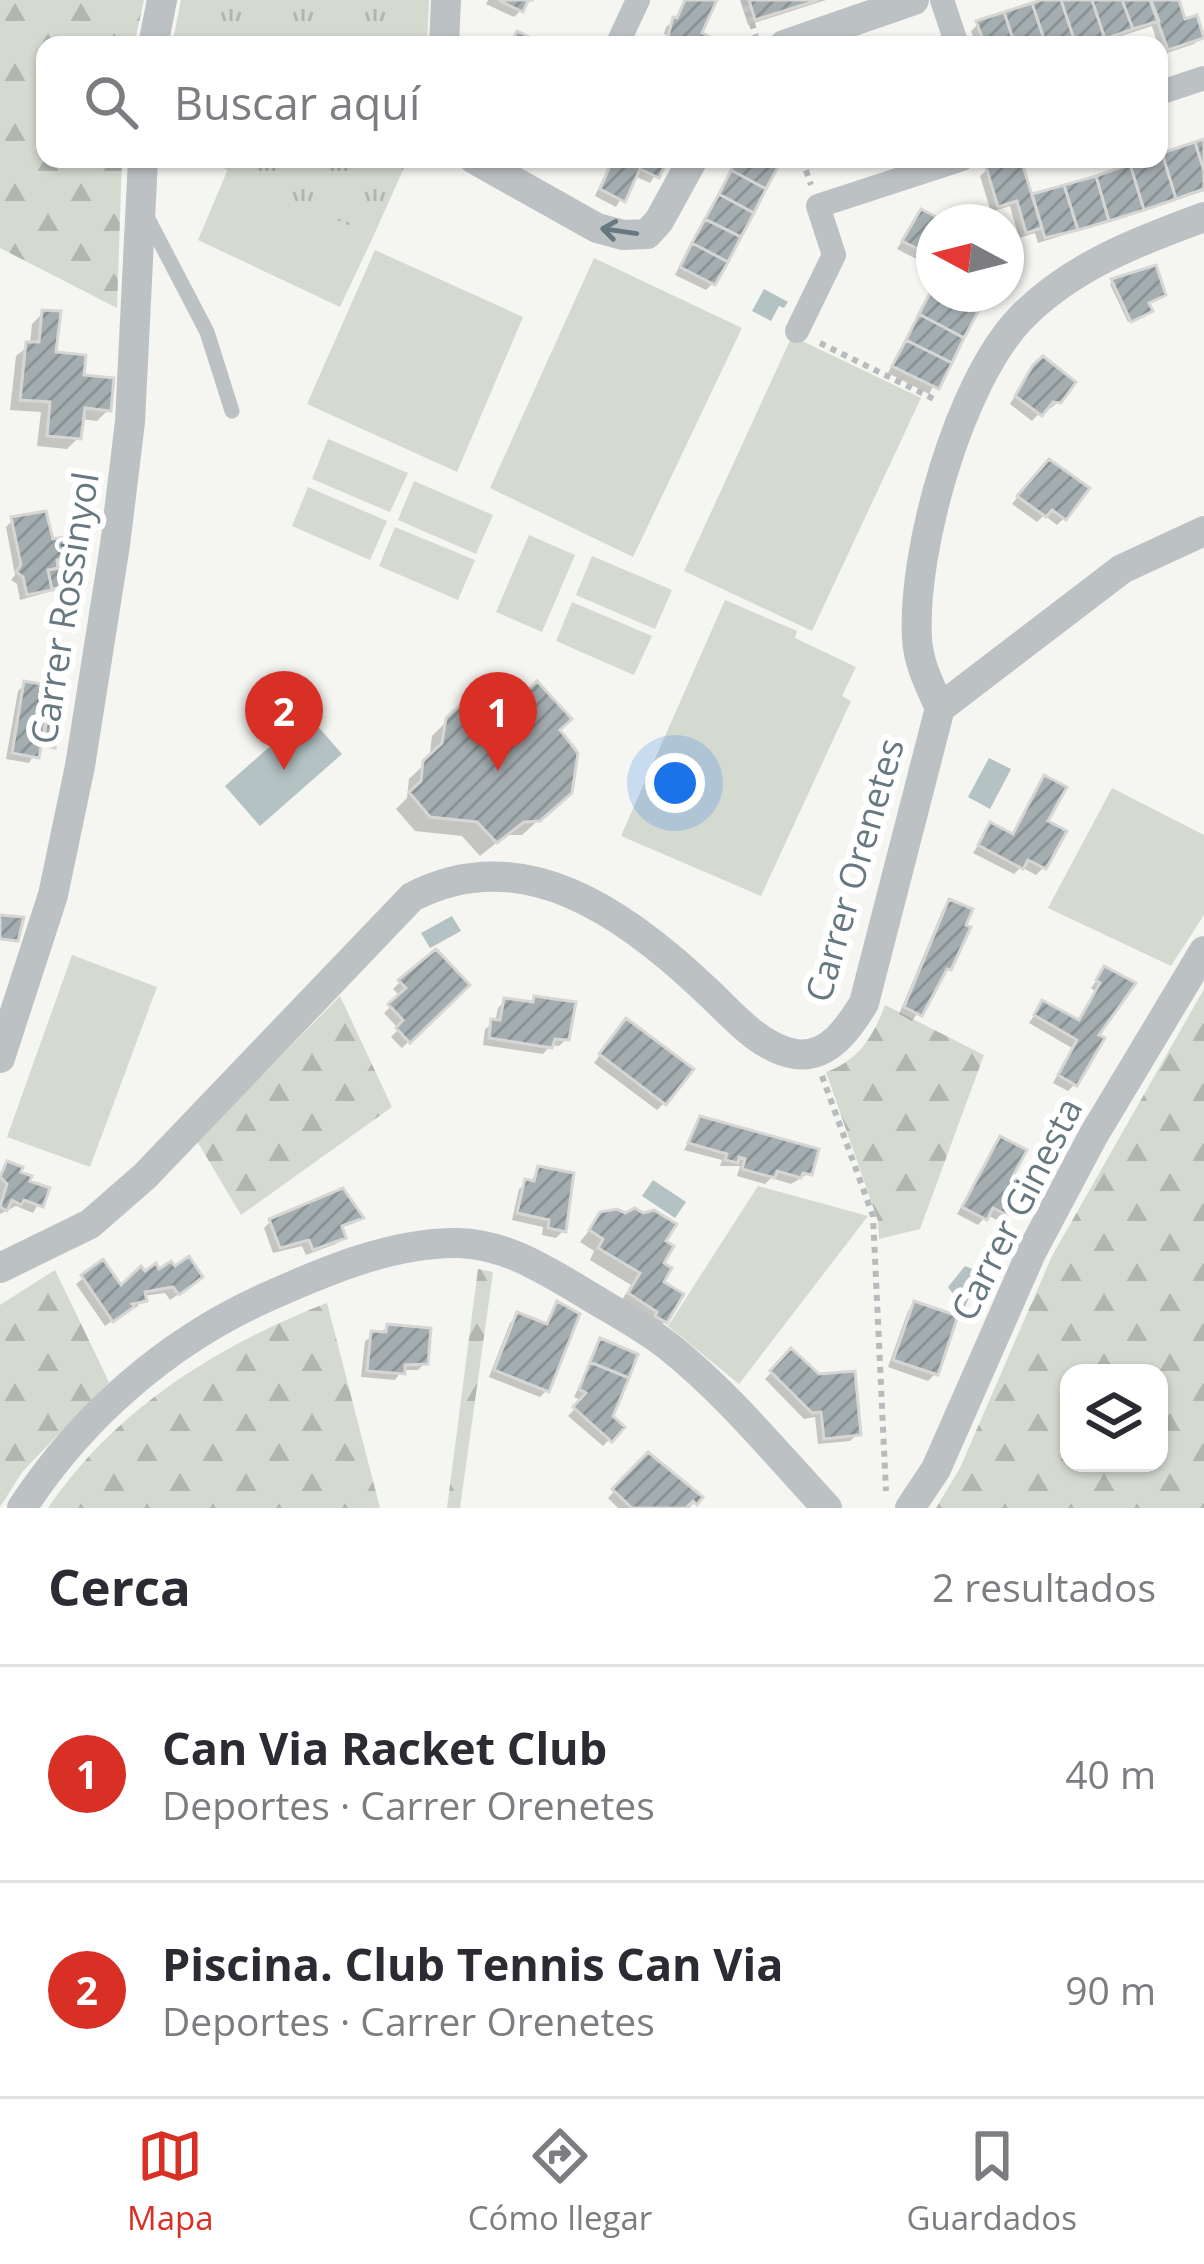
<!DOCTYPE html>
<html lang="es">
<head>
<meta charset="utf-8">
<style>
	body { margin:0; font-family:"Open Sans",sans-serif; background:#f7f7f7; color:#2b2b33 }
	.controls { position:absolute; right:36px; bottom:36px; display:grid; overflow:hidden; border-radius:24px; box-shadow:0 3px 9px #0004 }
	.controls button { width:108px; height:108px; display:grid; place-items:center; padding:0; border:0; border-bottom:3px solid #e1e1e2; background:#fff; color:#2b2b33; font:60px sans-serif }
	.compass { position:absolute; left:916px; top:204px; width:108px; height:108px; border-radius:50%; background:#fff; box-shadow:0 3px 9px #0004; rotate:277deg }
	.you { position:absolute; left:675px; top:783px; width:42px; height:42px; margin:-30px; border:9px solid #fff; border-radius:50%; background:#1a73e8; box-shadow:0 0 0 18px #1a73e833 }
	.badge { display:grid; place-items:center; width:78px; height:78px; border-radius:50%; background:#d93025; color:#fff; font-size:39px; font-weight:700 }
	.pin { position:absolute; translate:-50% -99px; filter:drop-shadow(0 3px 6px #0008) }
	.pin::after { content:''; position:absolute; top:63px; width:42px; height:36px; background:inherit; clip-path:polygon(0 0,100% 0,50% 100%) }
	.list { margin:0; padding:0; list-style:none }
	h2 { display:flex; justify-content:space-between; align-items:center; height:156px; margin:0; padding:0 48px; font-size:51px }
	h2 small { font-size:39px; font-weight:400; color:#7c7c81 }
	.list li { display:grid; grid-template-columns:78px 1fr auto; gap:36px; align-items:center; box-sizing:border-box; height:216px; padding:0 48px; border-top:3px solid #e1e1e2 }
	.list b { display:block; font-size:45px; white-space:nowrap }
	.list p { margin:0; font-size:39px; white-space:nowrap; color:#7c7c81 }
	.list em { font-size:39px; font-style:normal; color:#7c7c81 }
	.icon { flex:none; width:66px; height:66px; fill:none; stroke:currentColor; stroke-width:2; stroke-linecap:round; stroke-linejoin:round }
	.map { position:relative; flex:none; width:1204px; height:1508px; overflow:hidden }
	.search { position:absolute; background:#fff; box-shadow:0 3px 9px #0004; left:36px; right:36px; top:36px; height:132px; display:flex; align-items:center; gap:30px; box-sizing:border-box; padding:0 42px; border-radius:24px; color:#7c7c81; font-size:45px }
	.sheet { height:588px; background:#fff }
	nav { display:flex; justify-content:space-around; align-items:center; box-sizing:border-box; height:168px; border-top:3px solid #e1e1e2; background:#fff; font-size:33px; color:#7c7c81 }
	nav a { display:grid; justify-items:center; gap:6px }
	nav .on { color:#d93025 }
	.map>svg:first-child { display:block }
</style>
</head>
<body>
<div class="map">
<svg width="1204" height="1508" viewBox="0 0 1204 1508">
	<defs>
		<pattern id="forest-firs" width="22" height="20" patternUnits="userSpaceOnUse" patternTransform="scale(3)"><rect width="22" height="20" fill="#d5dad1"/><path d="M5 1l3.5 6h-7zM16 11l3.5 6h-7z" fill="#b1b6af"/></pattern>
		<pattern id="park-tufts" width="24" height="20" patternUnits="userSpaceOnUse" patternTransform="scale(3)"><rect width="24" height="20" fill="#d5dad1"/><path d="M3 7l-1-3M5 7V3M7 7l1-3M15 17l-1-3M17 17v-4M19 17l1-3" fill="none" stroke="#b1b6af"/></pattern>
		<pattern id="building-hatch" width="6" height="6" patternUnits="userSpaceOnUse" patternTransform="scale(3)"><rect width="6" height="6" fill="#a4adb0"/><path d="M-1 1l2-2M0 6l6-6M5 7l2-2" fill="none" stroke="#899294"/></pattern>
	</defs>
	<rect width="100%" height="100%" fill="#f5f5f2"/>
	<!-- green -->
	<path fill="#d5dad1" d="M228 169 373 237 340 307 198 240Z
		M375 250 523 317 457 472 307 404Z
		M594 258 742 328 633 557 490 488Z
		M792 336 921 398 812 631 684 571Z
		M328 439 408 473 390 512 312 479Z
		M414 481 493 515 476 554 398 520Z
		M308 487 387 521 370 560 292 526Z
		M395 527 475 560 458 600 379 566Z
		M529 535 575 555 542 632 496 612Z
		M592 556 672 590 655 629 576 595Z
		M725 600 797 631 795 638 856 667 842 696 851 701 761 896 621 836Z
		M572 602 652 636 634 675 556 641Z
		M1112 788 1204 835V915L1171 966 1048 908Z
		M72 955 157 987 90 1167 7 1137Z
		M758 1186 868 1216 739 1384 668 1326Z"/>
	<!-- forest -->
	<path fill="url(#forest-firs)" fill-rule="evenodd" d="M0 0H144L134 45H45V159H122L117 308 0 248Z
		M1204 989V1508H936L960 1468 1052 1256ZM1069 1373H1159V1463H1069Z
		M340 996 392 1107 241 1215 197 1141Z
		M885 1005 984 1055 920 1229 879 1239 878 1221 826 1072C859 1060 873 1037 885 1005Z
		M478 1269 493 1272 460 1508H447Z
		M55 1270 109 1382 23 1471 0 1507V1305Z
		M327 1303 380 1508H48C115 1409 218 1345 327 1303Z"/>
	<!-- park -->
	<path fill="url(#park-tufts)" d="M181 0H429L427 45H172Z
		M204 159H408L373 237Z"/>
	<!-- water -->
	<path fill="#b4c2c4" d="M764 289 788 302 784 308 779 306 771 321 752 311Z
		M307 714 342 754 260 826 225 786Z
		M989 758 1011 769 990 809 968 797Z
		M452 916 461 931 430 948 421 933Z
		M653 1180 686 1202 675 1218 642 1196Z
		M965 1266 980 1272 964 1309 950 1303 954 1295 948 1287Z"/>
	<!-- shadow -->
	<path fill="#0003" d="M488 0H531L514 17 486 4Z
		M684 0H711L698 34 722 45H663L668 36 664 34 666 27 674 21Z
		M740 0H826L748 25Z
		M1051 0H1176L1183 22 1201 37 1194 44 1161 55 1152 26 1094 45H976L971 31 978 24Z
		M1204 142V191L1038 243 1035 233 1019 238 1010 206 991 212 980 176 988 169 1030 198Z
		M607 159H665L650 183 634 176 616 207 595 196 609 165 605 163Z
		M736 159H762L713 283 706 290 675 275Z
		M915 220 940 222H934V268L897 249Z
		M1112 282 1146 304 1147 313 1128 322 1110 284Z
		M934 283V294H984L929 394 888 373Z
		M43 313 53 355 109 409 97 421 80 419 78 438 67 449 37 446 41 412 10 410 16 356 30 345 32 324Z
		M1043 360 1059 401 1051 408H1044L1032 421 1010 404 1027 376Z
		M1025 487 1064 518 1057 525 1044 515 1037 522 1012 504Z
		M13 520 65 556 49 573 84 582 20 600 17 584 11 580 15 575 6 527Z
		M25 684 41 730 48 723 53 746 38 747 29 763 6 759 18 691Z
		M448 720 557 730 553 807 522 835H506L480 856 462 836 415 831 396 809 407 798 409 779 429 760 432 736Z
		M1045 779 1043 868 1036 875 1021 867 1014 874 973 853 991 826 1011 836Z
		M950 902 949 968 912 1021 899 1014 943 909Z
		M1105 970 1094 1036 1075 1084 1068 1091 1053 1083 1072 1048 1029 1023 1043 1003 1077 1022 1095 991 1091 988Z
		M400 982 466 985 402 1048 391 1037 399 1029 384 1013 401 997 393 989Z
		M535 999 566 1039 559 1046 551 1045 543 1054 483 1045 485 1029 495 1023 498 1008 505 1001 530 1005Z
		M619 1029 664 1103 657 1110 594 1063Z
		M701 1119 809 1173 791 1184 771 1178 765 1184 737 1176 740 1166H720L722 1160 684 1150Z
		M1001 1140 1009 1177 1004 1213 997 1220 987 1215 978 1225 957 1214Z
		M8 1165 25 1182 46 1190 33 1213 16 1206 0 1214V1174Z
		M538 1169 563 1231 556 1238 542 1235 543 1227 512 1220 519 1189 530 1183Z
		M601 1215 662 1242 660 1283 665 1321 654 1332 619 1305 631 1285 590 1260 594 1251 580 1242Z
		M360 1217 340 1229 343 1237 336 1244 306 1255 302 1246 273 1253 264 1228 271 1221Z
		M102 1263 121 1290 193 1284 170 1300 165 1293 143 1296 137 1307 128 1309 105 1326 76 1284Z
		M557 1304 547 1390 540 1397 489 1377 510 1323 517 1316 544 1327Z
		M915 1304 935 1374 928 1381 888 1367 908 1311Z
		M388 1327 425 1363 418 1370H402L395 1380 361 1377 365 1341Z
		M791 1353 857 1434 850 1441 818 1444 815 1417 804 1419 765 1379Z
		M588 1368 610 1416 621 1427 603 1446 568 1416 582 1401 574 1397Z
		M648 1456 699 1498 689 1508H618L608 1498Z"/>
	<!-- building -->
	<path fill="url(#building-hatch)" stroke="#d6d6d4" stroke-width="3" d="M498 0H534H528L523 12Z
		M685 0H717L702 33 729 45H679L667 40 673 17 677 18Z
		M749 0H818L755 20Z
		M1041 0H1061L1076 45H1046L1032 3Z
		M1061 0H1092L1105 39 1076 45Z
		M1092 0H1122L1133 29 1105 39Z
		M1122 0H1151L1159 21 1133 29Z
		M1150 0H1179L1185 19 1197 15 1204 38 1168 50Z
		M1032 3 1046 45H1015L1004 12Z
		M1004 12 1015 45H985L976 21Z
		M517 31 546 45H510Z
		M1204 139V171L1195 142Z
		M1195 142 1204 171V189L1176 199 1162 153Z
		M1162 153 1176 199 1144 210 1130 164 1159 159Z
		M613 159H668L659 178 640 169 625 202 600 189Z
		M737 159H769L779 165 766 189 731 170Z
		M1011 159H1021L1042 228 1026 233 1017 201 998 207 986 167Z
		M1130 164 1144 210 1109 221 1096 176Z
		M731 170 766 189 754 213 719 194Z
		M1096 176 1109 221 1078 230 1064 185Z
		M1064 185 1078 230 1045 238 1032 194Z
		M719 194 754 213 741 237 705 219Z
		M921 209 946 222H934V257L902 241Z
		M705 219 741 237 728 262 692 243Z
		M692 243 728 262 715 285 680 267Z
		M1156 265 1166 295 1149 303 1153 311 1131 322 1111 279Z
		M932 289 934 294H943L978 312 964 338 919 314Z
		M943 294H987L978 312Z
		M42 310 61 311 56 352 86 355 84 375 114 378 111 411 85 408 81 439 47 436 50 402 20 400 26 342H39Z
		M919 314 964 338 952 363 906 340Z
		M906 340 952 363 939 389 892 366Z
		M1043 356 1076 382 1061 403 1053 402 1042 416 1015 396 1033 365Z
		M1049 459 1090 488 1066 520 1052 510 1046 517 1017 496Z
		M46 511 53 539 64 537 68 557 57 560 58 568 48 570 52 590 27 595 23 577 16 572 21 565 11 517Z
		M83 564 87 583 52 589 48 570Z
		M24 681 52 686 39 758 12 753Z
		M537 681 572 719 560 730 578 753 572 793 540 821 524 822 497 843 477 822 430 817 409 792 421 781 423 761 442 743 446 718 470 696 495 721Z
		M47 720 59 723 55 748 42 746Z
		M1044 775 1067 787 1048 821 1067 831 1046 869 1028 860 1023 869 978 845 990 822 1013 834Z
		M949 899 973 909 966 925 971 927 951 970 947 969 922 1016 904 1007Z
		M0 915 24 917 18 941 0 939Z
		M436 949 470 985 410 1043 396 1028 403 1020 388 1004 406 988 398 980Z
		M1104 966 1136 983 1099 1035 1105 1038 1077 1086 1058 1075 1077 1040 1034 1015 1042 1000 1079 1020 1100 983 1096 980Z
		M534 996 576 1002 569 1040 555 1039 552 1048 489 1038 491 1019 500 1020 504 998 533 1002Z
		M626 1018 694 1069 666 1105 599 1054Z
		M700 1116 819 1149 812 1175 803 1173 801 1178 777 1171 775 1178 742 1169 745 1159 739 1157 738 1163 725 1160 727 1154 688 1143Z
		M1000 1136 1027 1150 1013 1176 1021 1186 1007 1215 993 1208 987 1220 962 1207Z
		M7 1161 23 1167 21 1172 32 1176 30 1181 50 1188 43 1207 24 1200 21 1205 12 1200 7 1211 0 1207 7 1184 0 1177Z
		M538 1166 574 1173 566 1232 548 1228 549 1220 517 1213 525 1179 534 1181Z
		M343 1188 364 1218 342 1226 346 1238 313 1250 309 1240 280 1248 269 1219Z
		M635 1208 643 1213 654 1210 677 1224 666 1241 674 1246 664 1263 672 1268 664 1282 684 1294 667 1323 655 1316 657 1312 628 1293 640 1273 598 1248 603 1239 589 1230 600 1212 617 1209 625 1213Z
		M189 1256 203 1277 179 1295 173 1287 145 1292 147 1301 132 1304 134 1307 113 1322 81 1275 103 1259 121 1285 141 1266 145 1271 156 1263 159 1269 171 1261 175 1266Z
		M557 1301 580 1314 549 1392 494 1370 517 1312 547 1324Z
		M914 1301 958 1316 938 1375 893 1360Z
		M387 1324 431 1328 428 1364 405 1365V1374L367 1371 371 1331 386 1332Z
		M600 1338 638 1354 629 1378 590 1362Z
		M791 1348 819 1374 855 1371 861 1435 824 1439 821 1412 812 1413 770 1371Z
		M590 1362 629 1378 613 1416 625 1427 612 1442 573 1407 586 1393 579 1389Z
		M648 1452 703 1497 697 1505 693 1501 686 1508H632L612 1489Z"/>
	<g fill="none" stroke-linecap="round" stroke-linejoin="round">
		<!-- path -->
		<path stroke="#b8bbbd" stroke-width="6" stroke-dasharray="6 6" stroke-linecap="butt" d="M744 0 756 36
			M802 159 811 185
			M820 343 938 401
			M822 1076 873 1216 886 1491"/>
		<!-- service -->
		<path stroke="#bcc1c3" stroke-width="15" d="M146 215 207 332 232 411"/>
		<!-- pedestrian -->
		<path stroke="#bcc1c3" stroke-width="24" d="M942 0 957 45
			M617 45 638 0
			M1159 93 1204 78
			M797 331 834 255 818 206 962 159"/>
		<!-- minor -->
		<path stroke="#bcc1c3" stroke-width="30" d="M153 45 162 0
			M444 45 446 0
			M784 45 914 0
			M474 159 597 228 623 235 647 234 659 221 693 159
			M940 708C930 686 918 663 917 638 912 551 959 383 1020 319 1070 267 1138 241 1204 217
			M0 1058 53 895 80 766 115 545 130 422 143 159
			M0 1268 90 1224 145 1176 412 897C523 839 627 915 706 990 731 1013 759 1048 795 1054 828 1059 849 1028 864 1003L940 708 1122 569 1204 531
			M22 1508C81 1417 168 1341 267 1297 325 1271 393 1242 458 1243 502 1244 539 1266 576 1288 606 1307 640 1324 668 1346 727 1393 776 1453 827 1508
			M910 1508 936 1469 1031 1253 1093 1136 1204 951"/>
	</g>
	<!-- one-way arrows -->
	<defs><path id="oneway-shaft" d="M-6 0H5M1.5-3L5.5 0L1.5 3" fill="none" stroke-width="1.6" stroke-linecap="round" stroke-linejoin="round" transform="scale(3)"/></defs>
	<use stroke="#667980" href="#oneway-shaft" transform="translate(619 231) rotate(-172)"/>
	<g text-anchor="middle" dominant-baseline="central" stroke-width="12" stroke-linejoin="round" paint-order="stroke">
		<!-- street labels -->
		<g font-size="36" fill="#667980" stroke="#fff">
			<text transform="translate(64 608) rotate(-81)">Carrer Rossinyol</text>
			<text transform="translate(854 870) rotate(-74)">Carrer Orenetes</text>
			<text transform="translate(1016 1209) rotate(-63)">Carrer Ginesta</text>
		</g>
	</g>
</svg>
<div class="controls">
<button><svg class="icon" aria-label="layers" viewBox="0 0 24 24"><path d="M12 4l9 5-9 5-9-5zM3 14l9 5 9-5"/></svg></button>
</div>
<svg class="compass" viewBox="-18 -18 36 36"><path d="M0-13l5 13h-10z" fill="#e53935"/><path d="M0 13l5-13h-10z" fill="#7c7c81"/></svg>
<div class="you"></div>
<div class="pin badge" style="left:498px;top:771px">1</div>
<div class="pin badge" style="left:284px;top:770px">2</div>
<div class="search"><svg class="icon" aria-label="search" viewBox="0 0 24 24"><circle cx="10" cy="10" r="6"/><path d="M15 15l6 6"/></svg>Buscar aquí</div>
</div>
<section class="sheet">
<h2>Cerca<small>2 resultados</small></h2>
<ul class="list">
<li><span class="badge">1</span><div><b>Can Via Racket Club</b><p>Deportes · Carrer Orenetes</p></div><em>40 m</em></li>
<li><span class="badge">2</span><div><b>Piscina. Club Tennis Can Via</b><p>Deportes · Carrer Orenetes</p></div><em>90 m</em></li>
</ul>
</section>
<nav>
<a class="on"><svg class="icon" aria-label="map" viewBox="0 0 24 24"><path d="M3 6l6-2 6 2 6-2v14l-6 2-6-2-6 2zM9 4v14M15 6v14"/></svg>Mapa</a>
<a><svg class="icon" aria-label="directions" viewBox="0 0 24 24"><path d="M12 3l9 9-9 9-9-9zM9 14v-3h6M13 9l2 2-2 2"/></svg>Cómo llegar</a>
<a><svg class="icon" aria-label="saved" viewBox="0 0 24 24"><path d="M7 4h10v16l-5-4-5 4z"/></svg>Guardados</a>
</nav>
</body>
</html>
